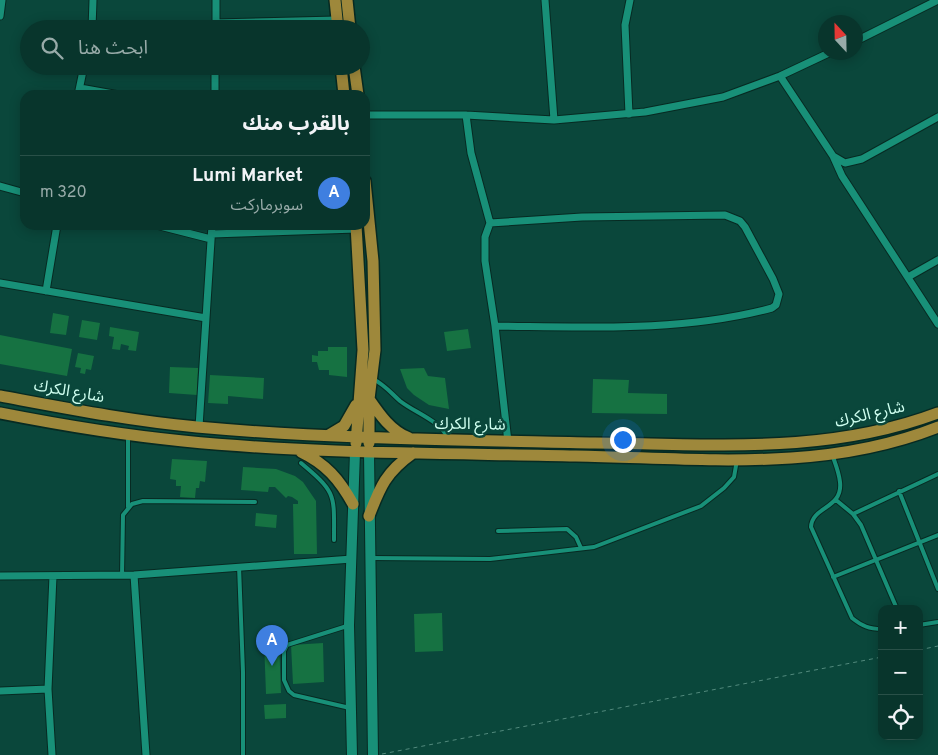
<!DOCTYPE html>
<html lang="ar">
<head>
<meta charset="utf-8">
<style>
	body { margin:0; font-family:Overpass,"Noto Sans Arabic",sans-serif; background:#113d34; color:#f1f3f6; direction:rtl }
	.controls { position:absolute; right:15px; bottom:15px; display:grid; overflow:hidden; border-radius:10px; box-shadow:0 2px 12px #0003 }
	.controls button { width:45px; height:45px; display:grid; place-items:center; padding:0; border:0; border-bottom:1px solid #295048; background:#08352c; color:#f1f3f6; font:25px sans-serif }
	.compass { position:absolute; left:818px; top:15px; width:45px; height:45px; border-radius:50%; background:#08352c; box-shadow:0 2px 12px #0003; rotate:338deg }
	.you { position:absolute; left:622px; top:439px; width:18px; height:18px; margin:-12px; border:4px solid #fff; border-radius:50%; background:#1a73e8; box-shadow:0 0 0 8px #1a73e833 }
	.badge { display:grid; place-items:center; width:32px; height:32px; border-radius:50%; background:#fe8ebd; color:#fff; font-size:16px; font-weight:700 }
	.pin { position:absolute; translate:-50% -41px; filter:drop-shadow(0 1px 2px #0008) }
	.pin::after { content:''; position:absolute; top:26px; width:18px; height:15px; background:inherit; clip-path:polygon(0 0,100% 0,50% 100%) }
	.list { margin:0; padding:0; list-style:none }
	h2 { display:flex; justify-content:space-between; align-items:center; height:65px; margin:0; padding:0 20px; font-size:21px }
	h2 small { font-size:16px; font-weight:400; color:#98aba9 }
	.list li { display:grid; grid-template-columns:32px 1fr auto; gap:15px; align-items:center; box-sizing:border-box; height:75px; padding:0 20px; border-top:1px solid #295048 }
	.list b { display:block; font-size:19px; white-space:nowrap }
	.list p { margin:0; font-size:16px; white-space:nowrap; color:#98aba9 }
	.list em { font-size:16px; font-style:normal; color:#98aba9 }
	.icon { flex:none; width:28px; height:28px; fill:none; stroke:currentColor; stroke-width:2; stroke-linecap:round; stroke-linejoin:round }
	.map { position:relative; flex:none; width:938px; height:755px; overflow:hidden; direction:ltr }
	.search { position:absolute; background:#08352c; box-shadow:0 2px 12px #0003; left:20px; top:20px; width:350px; height:55px; display:flex; align-items:center; gap:12px; box-sizing:border-box; padding:0 18px; border-radius:28px; color:#98aba9; font-size:19px }
	.panel { position:absolute; background:#08352c; box-shadow:0 2px 12px #0003; left:20px; top:90px; width:350px; height:140px; border-radius:15px; direction:rtl }
	.map>svg:first-child { display:block }
</style>
</head>
<body>
<div class="map">
<svg width="938" height="755" viewBox="0 0 938 755">
	<rect width="100%" height="100%" fill="#0a473b"/>
	<!-- building -->
	<path fill="#167242" d="M53 313 69 316 66 335 50 333Z
		M82 320 100 323 97 340 79 337Z
		M110 327 139 332 136 351 128 350 129 346 121 344 120 350 112 349 114 337 109 336Z
		M468 329 471 348 447 351 444 332Z
		M0 335 72 349 67 376 0 364Z
		M328 347H347V377L329 375V370H319L317 362H312V355L318 356V351H328Z
		M78 353 94 356 91 370 86 369 85 374 80 373 81 368 75 367Z
		M170 367 198 368 197 395 169 393Z
		M424 368 428 376 445 378 449 409 429 405 414 395 407 388 400 369Z
		M210 375 264 378 263 399 228 396V404L208 403Z
		M593 379 629 380 628 393 667 394V414L592 413Z
		M172 459 207 461 205 482 200 481 199 488H196L195 498 180 497 181 486H176V480L170 479Z
		M243 467 276 469 295 476 303 482 316 501 317 554H294L293 504H298V501L292 497 288 496 286 498 275 487H269L268 492 241 490Z
		M256 513 277 515 276 528 255 526Z
		M442 613 443 651 415 652 414 614Z
		M279 640 281 693 266 694 264 641Z
		M323 643 324 682 293 684 291 645Z
		M286 704V718L265 719 264 705Z"/>
	<g fill="none" stroke-linecap="round" stroke-linejoin="round">
		<!-- service casing -->
		<g stroke="#072a22" stroke-width="6">
			<path id="service" d="M373 379C385 385 391 393 400 401 417 414 439 420 449 439
				M128 437V507
				M832 454C835 463 839 472 840 482 843 509 812 506 811 527L852 618C862 626 869 629 882 629
				M301 463C337 493 334 494 334 540
				M899 491 938 589
				M836 500 853 514 861 525 897 609
				M853 514 938 474
				M498 531 567 529 576 537 581 548
				M371 558 490 559 594 547 701 506 724 488 734 477 737 460
				M239 566 243 672V755
				M122 576 123 515 132 504 143 501 255 502
				M833 577 938 535
				M919 625 938 622
				M347 626 287 645 284 651V680L289 691 294 695 350 708"/>
		</g>
		<!-- minor casing -->
		<g stroke="#072a22" stroke-width="9">
			<path id="minor" d="M216 0V29
				M545 0 554 120
				M0 16 2 0
				M216 23 337 20
				M92 29 93 0
				M856 41 938 0
				M780 76 833 156 845 163 862 159 938 117
				M80 88 119 95
				M78 95 84 66
				M215 95V66
				M629 114 625 25 630 0
				M365 115H466L554 120 645 112 723 97 780 76 831 52
				M466 115 471 153 490 223 485 237V261L495 326 508 442
				M833 156 842 176 938 324
				M0 186 25 193
				M490 223 582 217 725 215 740 221 745 227 773 279 779 294 776 305 772 308C682 332 588 327 495 326
				M156 225 211 239
				M212 234 356 229
				M908 277 938 260
				M0 283 206 318
				M46 291 57 225
				M199 427 212 225
				M134 575 146 755
				M0 576 134 575 352 559
				M48 689 52 755
				M0 691 48 689 53 576"/>
		</g>
		<!-- secondary casing -->
		<g stroke="#072a22" stroke-width="12">
			<path id="secondary" d="M369 452 373 755
				M352 755 349 625 355 452"/>
		</g>
		<!-- primary casing -->
		<g stroke="#072a22" stroke-width="14">
			<path id="primary" d="M335 0 338 29
				M347 0 350 29
				M341 66 344 95
				M354 66 358 95
				M365 181 373 261 375 350 369 399V443
				M356 225 363 350 356 443
				M0 396C65 408 131 421 197 427 329 439 463 440 595 443 712 444 827 455 938 413
				M369 399C380 415 391 431 409 438
				M0 413C61 425 121 435 183 441 314 454 445 453 576 456 698 458 822 473 938 427
				M329 435 344 426 356 405
				M301 452C326 464 339 479 353 504
				M369 516C380 487 386 472 413 453"/>
		</g>
		<!-- path -->
		<path stroke="#528a7d" stroke-width="1" stroke-dasharray="4 4" stroke-linecap="butt" d="M919 650 938 646
			M382 754 882 657"/>
		<!-- service -->
		<use href="#service" stroke="#189078" stroke-width="4"/>
		<!-- minor -->
		<use href="#minor" stroke="#189078" stroke-width="7"/>
		<!-- secondary -->
		<use href="#secondary" stroke="#189078" stroke-width="10"/>
		<!-- primary -->
		<use href="#primary" stroke="#9e883b" stroke-width="11"/>
	</g>
	<g text-anchor="middle" dominant-baseline="central" stroke-width="5" stroke-linejoin="round" paint-order="stroke">
		<!-- street labels -->
		<g font-size="16" fill="#cffff0" stroke="#0a473b">
			<text transform="translate(69 392) rotate(10)">شارع الكرك</text>
			<text transform="translate(870 415) rotate(-13)">شارع الكرك</text>
			<text transform="translate(470 425) rotate(1)">شارع الكرك</text>
		</g>
	</g>
</svg>
<div class="controls">
<button>+</button>
<button>−</button>
<button><svg class="icon" aria-label="locate" viewBox="0 0 24 24"><circle cx="12" cy="12" r="6"/><path d="M12 2v4M12 18v4M2 12h4M18 12h4"/></svg></button>
</div>
<svg class="compass" viewBox="-18 -18 36 36"><path d="M0-13l5 13h-10z" fill="#e53935"/><path d="M0 13l5-13h-10z" fill="#98aba9"/></svg>
<div class="you"></div>
<div class="pin badge" style="left:272px;top:666px;background:#3f7fe0">A</div>
<div class="search"><svg class="icon" aria-label="search" viewBox="0 0 24 24"><circle cx="10" cy="10" r="6"/><path d="M15 15l6 6"/></svg>ابحث هنا</div>
<section class="panel">
<h2>بالقرب منك<small></small></h2>
<ul class="list">
<li><span class="badge" style="background:#3f7fe0">A</span><div><b>Lumi Market</b><p>سوبرماركت</p></div><em>320 m</em></li>
</ul>
</section>
</div>
</body>
</html>
